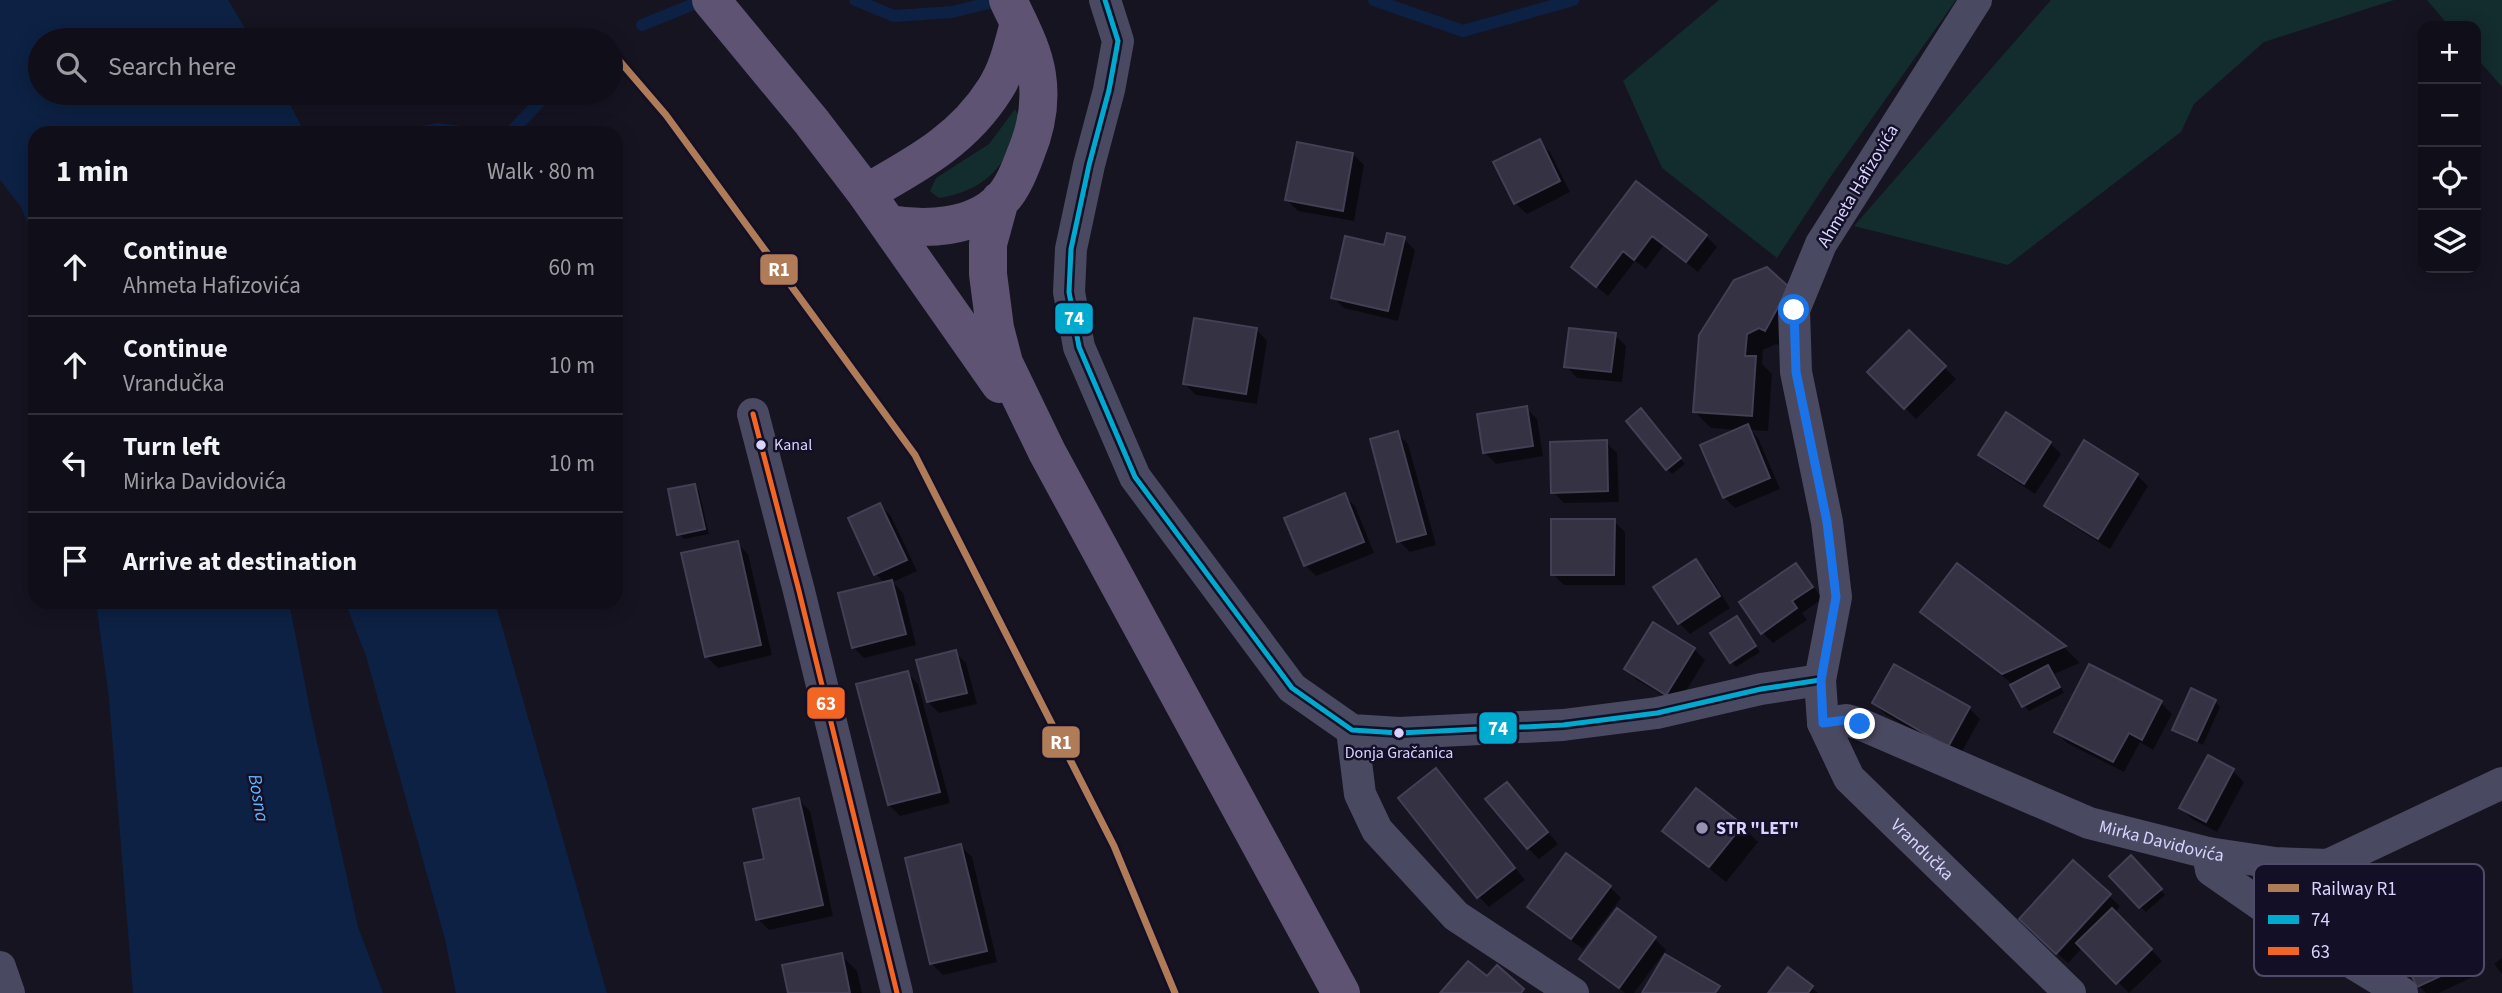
<!DOCTYPE html>
<html lang="en">
<head>
<meta charset="utf-8">
<style>
	body { margin:0; font-family:"Source Sans 3",sans-serif; background:#191822; color:#f1f3f6 }
	.controls { position:absolute; right:21px; top:21px; display:grid; overflow:hidden; border-radius:14px; box-shadow:0 4px 18px #0003 }
	.controls button { width:63px; height:63px; display:grid; place-items:center; padding:0; border:0; border-bottom:2px solid #302f38; background:#100f19; color:#f1f3f6; font:35px sans-serif }
	.stop { position:absolute; width:21px; height:21px; margin:-16px; border:5px solid #1a73e8; border-radius:50%; background:#fff }
	.stop.end { background:#1a73e8; border-color:#fff; box-shadow:0 2px 7px #0008 }
	.list { margin:0; padding:0; list-style:none }
	h2 { display:flex; justify-content:space-between; align-items:center; height:91px; margin:0; padding:0 28px; font-size:30px }
	h2 small { font-size:23px; font-weight:400; color:#9c9ca2 }
	.list li { display:grid; grid-template-columns:46px 1fr auto; gap:21px; align-items:center; box-sizing:border-box; height:98px; padding:0 28px; border-top:2px solid #302f38 }
	.list b { display:block; font-size:26px; white-space:nowrap }
	.list p { margin:0; font-size:23px; white-space:nowrap; color:#9c9ca2 }
	.list em { font-size:23px; font-style:normal; color:#9c9ca2 }
	.icon { flex:none; width:38px; height:38px; fill:none; stroke:currentColor; stroke-width:2; stroke-linecap:round; stroke-linejoin:round }
	.map { position:relative; flex:none; width:2502px; height:993px; overflow:hidden }
	.search { position:absolute; background:#100f19; box-shadow:0 4px 18px #0003; left:28px; top:28px; width:595px; height:77px; display:flex; align-items:center; gap:18px; box-sizing:border-box; padding:0 24px; border-radius:38px; color:#9c9ca2; font-size:26px }
	.panel { position:absolute; background:#100f19; box-shadow:0 4px 18px #0003; left:28px; top:126px; width:595px; height:483px; border-radius:21px }
	.map>svg:first-child { display:block }
</style>
</head>
<body>
<div class="map">
<svg width="2502" height="993" viewBox="0 0 2502 993">
	<rect width="100%" height="100%" fill="#161421"/>
	<!-- green -->
	<path fill="#132c2d" d="M1719 0H1956L1829 179 1777 258 1662 168 1623 81Z
		M2051 0H2394L2264 42 2194 104 2181 132 2008 265 1854 226Z
		M2427 0H2502V87L2476 57V26H2449Z
		M1015 109 1023 125C1003 167 987 190 939 198L930 191 936 178 989 144Z"/>
	<!-- water -->
	<path fill="#0d2144" d="M0 0H228L252 40H40V93H284L305 133H35V241L21 207 0 180Z
		M96 602H289L311 715 358 927 383 993H133L109 699Z
		M345 602H495L607 993H456L445 939 366 656Z"/>
	<!-- shadow -->
	<path fill="#0007" d="M1539 141 1550 152 1570 192 1527 214 1515 203Z
		M1353 154 1364 165 1354 221 1298 211 1287 200Z
		M1637 184 1706 236 1717 247 1698 272 1664 245 1646 269 1635 261 1608 296 1573 267Z
		M1404 239 1415 250 1398 321 1344 308 1333 297Z
		M1787 288 1781 346 1776 344 1763 350 1762 364 1772 374 1768 431 1751 430 1758 438 1780 489 1735 508 1724 497 1740 430 1711 428 1695 412 1700 336Z
		M1256 329 1267 341 1257 404 1196 395 1185 384Z
		M1909 332 1956 379 1916 419 1870 372Z
		M1615 335 1626 346 1622 382 1577 378 1566 366Z
		M1526 408 1537 419 1543 456 1496 464 1485 453Z
		M2006 415 2050 443 2061 454 2035 494 1991 465 1980 454Z
		M1646 416 1685 464 1672 474 1667 469Z
		M1397 433 1408 444 1436 545 1410 552 1399 541Z
		M1606 442 1617 453 1619 502 1564 503 1553 492Z
		M2085 443 2137 475 2148 486 2110 549 2057 516 2046 505Z
		M694 486 699 491 709 534 684 539 679 534Z
		M1344 495 1355 506 1374 553 1316 576 1305 565Z
		M880 505 891 516 917 571 893 582 903 593 916 645 864 658 853 647 885 583 876 574Z
		M1614 521 1625 532V585H1564L1553 574Z
		M737 543 748 554 772 655 718 668 707 657Z
		M1696 561 1707 572 1730 608 1690 634 1679 623Z
		M1796 565 1807 576 1822 599 1802 613 1807 620 1773 643 1762 632Z
		M1957 566 2065 648 2080 663 2054 674 2064 693 2029 711 2024 706 2014 685 1939 628 1923 612Z
		M1742 624 1760 652 1736 667 1731 661Z
		M1694 649 1705 660 1678 704 1637 680 1626 669Z
		M955 652 966 663 977 704 939 713 928 702Z
		M1895 666 1969 708 1980 719 1959 757 1885 714 1874 703Z
		M907 673 918 684 950 803 900 816 889 805Z
		M2215 701 2220 707 2203 745 2179 734 2174 729Z
		M2161 703 2172 714 2153 750 2140 742 2124 772 2067 743 2056 732Z
		M2209 758 2233 771 2244 782 2217 832 2192 819 2181 808Z
		M1436 770 1525 880 1489 907 1478 896Z
		M1507 784 1558 844 1539 859 1528 848Z
		M799 800 810 811 833 916 769 930 758 919 766 860Z
		M1742 826 1758 842 1726 882 1681 846 1664 830Z
		M961 846 972 857 997 962 943 975 932 964Z
		M1567 856 1610 887 1621 898 1583 949 1540 918 1529 907Z
		M2131 857 2165 895 2146 912 2111 876Z
		M2109 896 2120 906 2115 913 2162 961 2129 993 2083 947 2068 963 2032 930Z
		M1617 911 1655 939 1666 950 1634 993H1625L1582 958Z
		M2447 918 2458 929 2479 974 2439 993H2426L2419 986Z
		M841 955 857 971 862 993H790Z
		M2502 958V974L2494 964Z
		M1788 969 1812 988 1818 993H1770Z"/>
	<g fill="none" stroke-linecap="round" stroke-linejoin="round">
		<!-- stream -->
		<path stroke="#0d2144" stroke-width="12" d="M855 0 894 16 952 12 1001 0
			M1374 0 1463 31 1573 0
			M642 25 704 0
			M417 133 438 129 470 133
			M510 133 548 93"/>
	</g>
	<!-- building -->
	<path fill="#343243" stroke="#433f54" stroke-width="2" d="M1540 139 1560 181 1514 204 1493 162Z
		M1297 142 1353 153 1343 211 1285 200Z
		M1636 181 1707 235 1686 262 1652 236 1634 260 1623 251 1596 287 1571 267Z
		M1387 233 1405 237 1388 311 1331 298 1345 236 1384 245Z
		M1767 267 1789 287 1765 331 1759 328 1747 334 1745 356H1756L1752 416 1693 412 1699 335 1734 280Z
		M1194 318 1257 328 1246 394 1183 384Z
		M1569 328 1616 333 1611 372 1564 367Z
		M1909 330 1946 366 1904 409 1867 372Z
		M1527 406 1533 446 1483 453 1477 414Z
		M1641 408 1681 458 1666 470 1626 421Z
		M2006 412 2051 442 2024 484 1978 455Z
		M1748 424 1770 478 1723 498 1700 445Z
		M1398 431 1426 534 1397 542 1370 439Z
		M1607 440 1608 491 1551 493 1550 442Z
		M2084 440 2138 474 2098 539 2044 506Z
		M695 484 705 529 677 535 668 489Z
		M1345 493 1364 542 1304 566 1284 518Z
		M880 503 907 560 874 575 848 518Z
		M1551 519H1615L1614 575H1551Z
		M738 541 761 645 705 657 681 553Z
		M1696 559 1720 596 1678 624 1653 587Z
		M1796 563 1813 587 1792 601 1797 608 1761 634 1739 602Z
		M1957 563 2066 646 2002 674 1920 612Z
		M892 580 906 634 852 648 838 593Z
		M1737 616 1756 646 1730 663 1710 633Z
		M1653 622 1695 648 1666 695 1624 669Z
		M956 650 967 693 927 702 916 660Z
		M1894 664 1970 707 1948 747 1872 703Z
		M2089 664 2162 701 2142 740 2129 733 2113 762 2054 732Z
		M2048 665 2060 687 2022 707 2010 685Z
		M908 671 940 792 888 805 856 684Z
		M2191 688 2216 700 2197 741 2172 730Z
		M2208 755 2234 769 2206 822 2179 808Z
		M1436 768 1515 868 1477 898 1398 798Z
		M1507 782 1548 832 1527 849 1485 799Z
		M1696 788 1743 825 1709 867 1662 831Z
		M799 798 823 905 756 920 744 863 764 859 753 809Z
		M961 844 987 951 930 964 905 858Z
		M1566 853 1611 886 1571 939 1527 907Z
		M2131 855 2162 889 2139 908 2109 876Z
		M2073 860 2111 894 2056 954 2019 919Z
		M1617 908 1656 937 1619 988 1579 959Z
		M2112 908 2152 949 2116 984 2076 943Z
		M2447 916 2469 963 2417 987 2395 940Z
		M842 953 850 993H788L782 965Z
		M1665 954 1720 986 1715 993H1642Z
		M1468 961 1487 976 1497 965 1524 989 1521 993H1440Z
		M1788 967 1813 986 1808 993H1768Z"/>
	<g fill="none" stroke-linecap="round" stroke-linejoin="round">
		<!-- minor -->
		<g stroke="#4a4962" stroke-width="32">
			<path d="M1105 0 1118 41 1109 90 1089 165 1071 249 1069 292 1079 347 1135 477 1292 688 1352 730 1399 733 1563 725 1657 713 1761 689 1820 680"/>
			<path id="s1" d="M1976 0 1821 244 1794 310 1796 372 1827 522 1836 597 1820 680 1823 723 1849 778 2070 993"/>
			<path d="M753 414 799 591 897 993"/>
			<path id="s2" d="M1823 723 1846 720 1860 724 2089 823 2208 853 2275 863 2328 865 2502 783"/>
			<path d="M1352 730 1360 794 1377 830 1456 916 1573 993"/>
			<path d="M2208 853 2211 870 2293 927 2402 993"/>
			<path d="M0 967 9 993"/>
		</g>
		<!-- primary -->
		<path stroke="#5e5373" stroke-width="38" d="M711 0 811 121 866 193 1000 384
			M866 193C917 164 963 140 995 89 1008 69 1013 45 1019 23
			M1000 200 988 244V274L995 328 1004 363 1047 452 1341 993
			M889 224C925 230 973 229 1001 200 1013 188 1020 169 1026 153 1036 129 1041 101 1037 75 1033 48 1019 24 1008 0"/>
		<!-- bus-1 casing -->
		<g stroke="#130f26" stroke-width="10">
			<path id="bus-1" d="M1105 0 1118 41 1109 90 1089 165 1071 249 1069 292 1079 347 1135 477 1292 688 1352 730 1399 733 1563 725 1657 713 1761 689 1820 680"/>
		</g>
		<!-- bus-2 casing -->
		<g stroke="#130f26" stroke-width="10">
			<path id="bus-2" d="M753 414 799 591 897 993"/>
		</g>
		<!-- bus-1 -->
		<use href="#bus-1" stroke="#00a9ce" stroke-width="5"/>
		<!-- bus-2 -->
		<use href="#bus-2" stroke="#f26522" stroke-width="5"/>
		<!-- rail-1 casing -->
		<g stroke="#130f26" stroke-width="12">
			<path id="rail-1" d="M611 51 666 115 915 455 1114 846 1175 993"/>
		</g>
		<!-- rail-1 -->
		<use href="#rail-1" stroke="#b07c57" stroke-width="7"/>
	</g>
	<g fill="none" stroke-linecap="round" stroke-linejoin="round">
		<!-- route -->
		<path stroke="#1a73e8" stroke-width="9" d="M1794 310 1796 372 1827 522 1836 597 1821 680 1823 723 1846 720 1860 724"/>
	</g>
	<!-- markers -->
	<g fill="#d9d4ff" stroke="#130f26" stroke-width="2.5">
		<circle cx="761" cy="445" r="6"/>
		<circle cx="1399" cy="733" r="6"/>
	</g>
	<circle fill="#9591b1" stroke="#130f26" stroke-width="2.5" cx="1702" cy="828" r="7"/>
	<g text-anchor="middle" dominant-baseline="central" stroke-width="5" stroke-linejoin="round" paint-order="stroke">
		<!-- bus labels -->
		<g font-size="16" fill="#d9d4ff" stroke="#130f26" text-anchor="start">
			<text x="774" y="445">Kanal</text>
			<text x="1399" y="753" text-anchor="middle">Donja Gračanica</text>
		</g>
		<!-- street labels -->
		<g font-size="18" fill="#d9d4ff" stroke="#130f26">
			<text transform="translate(1858 186) rotate(-59)">Ahmeta Hafizovića</text>
			<text stroke="none"><textPath href="#s2" startOffset="362">Mirka Davidovića</textPath></text>
			<text stroke="none"><textPath href="#s1" startOffset="942">Vrandučka</textPath></text>
		</g>
		<!-- poi labels -->
		<g font-size="18" font-weight="bold" fill="#d9d4ff" stroke="#130f26" text-anchor="start">
			<text x="1716" y="828">STR "LET"</text>
		</g>
		<!-- water labels -->
		<g font-size="19" font-style="italic" fill="#62b6ff" stroke="#130f26">
			<text transform="translate(258 798) rotate(80)">Bosna</text>
		</g>
	</g>
	<!-- legend -->
	<rect x="2254" y="864" width="230" height="112" rx="10" fill="#130f26" stroke="#4e4a67" stroke-width="2"/>
	<rect x="2268" y="884" width="31" height="8" fill="#b07c57"/>
	<rect x="2268" y="915" width="31" height="9" fill="#00a9ce"/>
	<rect x="2268" y="947" width="31" height="8" fill="#f26522"/>
	<g font-size="19" fill="#d9d4ff">
		<text x="2311" y="895">Railway R1</text>
		<text x="2311" y="926">74</text>
		<text x="2311" y="958">63</text>
	</g>
	<g stroke="#130f26" stroke-width="2.5">
		<rect x="759" y="253" width="40" height="33" rx="7" fill="#b07c57"/>
		<rect x="1054" y="302" width="40" height="33" rx="7" fill="#00a9ce"/>
		<rect x="806" y="686" width="40" height="34" rx="7" fill="#f26522"/>
		<rect x="1478" y="711" width="40" height="34" rx="7" fill="#00a9ce"/>
		<rect x="1041" y="725" width="40" height="34" rx="7" fill="#b07c57"/>
	</g>
	<g font-size="19" text-anchor="middle" font-weight="bold" fill="#fff">
		<text x="779" y="276">R1</text>
		<text x="1074" y="325">74</text>
		<text x="826" y="710">63</text>
		<text x="1498" y="735">74</text>
		<text x="1061" y="749">R1</text>
	</g>
</svg>
<div class="controls">
<button>+</button>
<button>−</button>
<button><svg class="icon" aria-label="locate" viewBox="0 0 24 24"><circle cx="12" cy="12" r="6"/><path d="M12 2v4M12 18v4M2 12h4M18 12h4"/></svg></button>
<button><svg class="icon" aria-label="layers" viewBox="0 0 24 24"><path d="M12 4l9 5-9 5-9-5zM3 14l9 5 9-5"/></svg></button>
</div>
<div class="stop" style="left:1794px;top:310px"></div>
<div class="stop end" style="left:1860px;top:724px"></div>
<div class="search"><svg class="icon" aria-label="search" viewBox="0 0 24 24"><circle cx="10" cy="10" r="6"/><path d="M15 15l6 6"/></svg>Search here</div>
<section class="panel">
<h2>1 min<small>Walk · 80 m</small></h2>
<ul class="list">
<li><svg class="icon" aria-label="ahead" viewBox="0 0 24 24"><path d="M12 20V5M6 11l6-6 6 6"/></svg><div><b>Continue</b><p>Ahmeta Hafizovića</p></div><em>60 m</em></li>
<li><svg class="icon" aria-label="ahead" viewBox="0 0 24 24"><path d="M12 20V5M6 11l6-6 6 6"/></svg><div><b>Continue</b><p>Vrandučka</p></div><em>10 m</em></li>
<li><svg class="icon" aria-label="left" viewBox="0 0 24 24"><path d="M17 20v-9H6M10 6l-5 5 5 5"/></svg><div><b>Turn left</b><p>Mirka Davidovića</p></div><em>10 m</em></li>
<li><svg class="icon" aria-label="arrive" viewBox="0 0 24 24"><path d="M6 21V4h12l-3 4 3 4H6"/></svg><div><b>Arrive at destination</b></div></li>
</ul>
</section>
</div>
</body>
</html>
